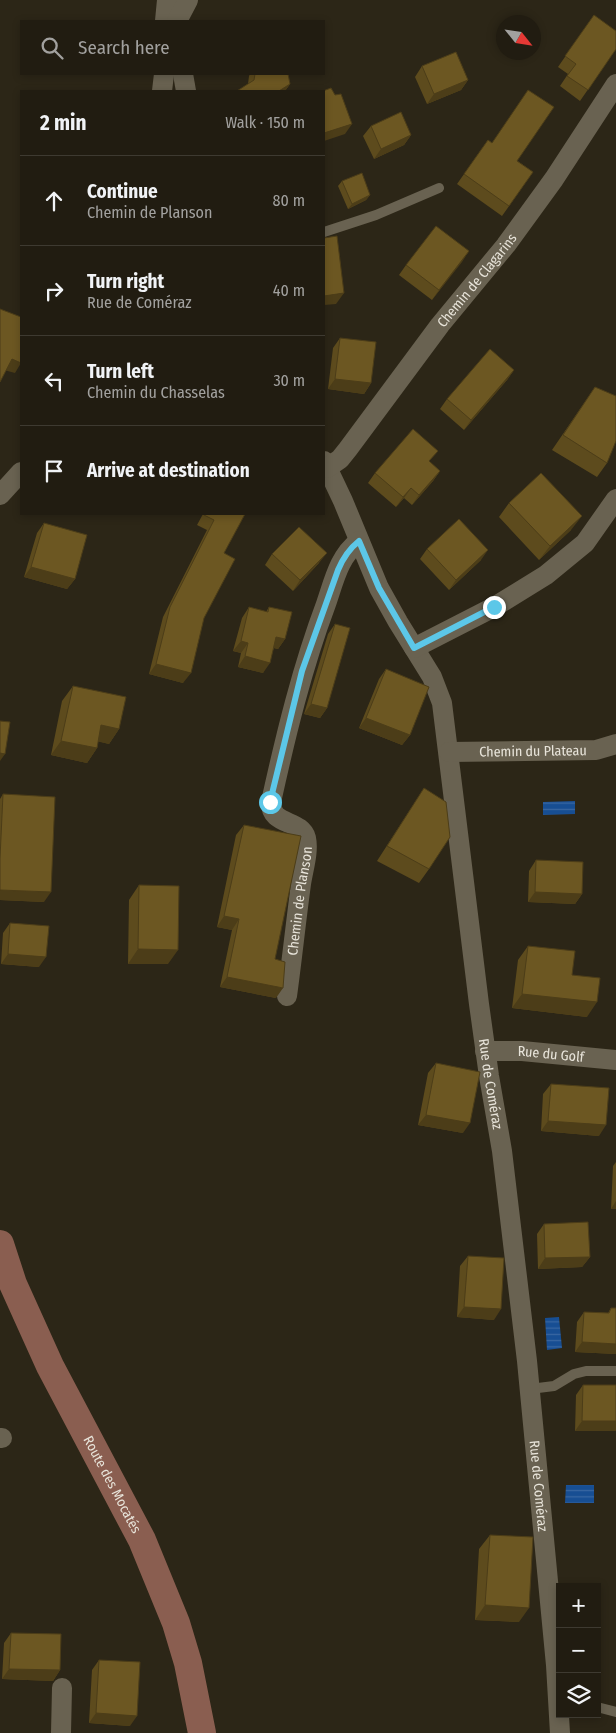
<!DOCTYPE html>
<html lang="en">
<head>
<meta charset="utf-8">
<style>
	body { margin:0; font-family:"Fira Sans Condensed",sans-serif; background:#2d291f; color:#f1f3f6 }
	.controls { position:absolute; right:15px; bottom:15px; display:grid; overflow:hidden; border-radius:0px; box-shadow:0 2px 8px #0003 }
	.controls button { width:45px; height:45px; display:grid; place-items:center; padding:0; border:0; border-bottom:1px solid #3e3a31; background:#211c11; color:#f1f3f6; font:25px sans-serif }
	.compass { position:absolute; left:496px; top:15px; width:45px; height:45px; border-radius:50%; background:#211c11; box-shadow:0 2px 8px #0003; rotate:120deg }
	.stop { position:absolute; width:15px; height:15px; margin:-11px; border:4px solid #5cc7e8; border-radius:50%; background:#fff }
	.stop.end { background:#5cc7e8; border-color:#fff; box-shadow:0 1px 5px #0008 }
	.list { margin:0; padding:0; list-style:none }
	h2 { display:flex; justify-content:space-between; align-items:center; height:65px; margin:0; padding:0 20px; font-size:21px }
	h2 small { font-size:16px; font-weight:400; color:#a2a19f }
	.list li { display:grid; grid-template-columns:32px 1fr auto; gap:15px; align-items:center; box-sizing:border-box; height:90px; padding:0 20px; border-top:1px solid #3e3a31 }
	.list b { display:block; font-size:19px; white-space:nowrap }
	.list p { margin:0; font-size:16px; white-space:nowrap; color:#a2a19f }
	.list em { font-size:16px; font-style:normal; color:#a2a19f }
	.icon { flex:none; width:28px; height:28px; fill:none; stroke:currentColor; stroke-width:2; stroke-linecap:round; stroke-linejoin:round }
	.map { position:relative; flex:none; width:616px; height:1733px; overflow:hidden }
	.search { position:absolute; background:#211c11; box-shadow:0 2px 8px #0003; left:20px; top:20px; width:305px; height:55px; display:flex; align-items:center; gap:12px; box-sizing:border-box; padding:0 18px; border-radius:0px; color:#a2a19f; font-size:19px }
	.panel { position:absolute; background:#211c11; box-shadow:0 2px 8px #0003; left:20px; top:90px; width:305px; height:425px; border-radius:0px }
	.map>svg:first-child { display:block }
</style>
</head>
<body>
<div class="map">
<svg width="616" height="1733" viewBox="0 0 616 1733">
	<defs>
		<pattern id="water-rules" width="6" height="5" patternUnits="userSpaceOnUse" patternTransform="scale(1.25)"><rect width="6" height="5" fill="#174e93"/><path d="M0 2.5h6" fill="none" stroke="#3967a2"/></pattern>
	</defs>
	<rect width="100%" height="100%" fill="#2c2617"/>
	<!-- water -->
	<path fill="url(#water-rules)" d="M575 801V814L543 815V802Z
		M559 1317 562 1348 547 1350 545 1318Z
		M566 1485H594V1503H565Z"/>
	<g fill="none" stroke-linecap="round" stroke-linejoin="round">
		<!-- lane -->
		<path stroke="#696251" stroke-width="10" d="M324 232 376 215 439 188
			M530 1389 554 1386 574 1374 586 1371H616
			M597 1707 616 1712"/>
		<!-- street -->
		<g stroke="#696251" stroke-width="20">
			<path d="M165 21 167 0"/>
			<path d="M177 21 188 0"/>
			<path d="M183 74 186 91"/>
			<path d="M162 91 164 74"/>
			<path id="s1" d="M324 461 343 501 379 588 398 622 432 677 442 703 479 1004 489 1076 502 1151 527 1361 556 1665 560 1733"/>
			<path id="s2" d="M327 468 340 459 348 449 440 325 506 245 554 179 616 84"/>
			<path d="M0 495 21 472"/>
			<path d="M414 648 494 607 546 575 585 543 616 499"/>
			<path id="s3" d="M449 752 596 750 616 744"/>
			<path id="s4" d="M287 996C292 959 296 921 301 884 303 870 309 852 306 838 301 819 270 826 271 802 286 734 302 668 326 604 334 581 339 556 359 541"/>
			<path id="s5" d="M485 1051H522L616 1060"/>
			<path d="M0 1438H2"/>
			<path d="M61 1733 62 1688"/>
		</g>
		<!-- secondary -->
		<path stroke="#8a5e50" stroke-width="28" id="s6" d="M0 1244 13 1284 50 1366 142 1540 176 1623 188 1663 202 1733"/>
	</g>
	<!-- wall -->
	<path fill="#5d4b1d" d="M594 15 616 49 580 101 560 86 568 74 558 67Z
		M422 66 468 80 461 90 427 104 415 77Z
		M250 74H288L290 84 285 91H237L248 84 249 76Z
		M371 126 411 135 404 145 374 159 363 136Z
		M488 140 533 172 502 216 457 184Z
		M342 181 370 195 366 200 348 209 338 186Z
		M469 251 432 300 399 275 406 265Z
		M340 338 371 383 364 394 328 389 333 348Z
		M514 370 507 380 464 430 440 409 447 399Z
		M595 387 607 463 597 477 552 450Z
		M430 462 440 471 433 481 412 505 404 498 396 507 368 483 375 473Z
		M509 503 571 530 539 560 499 517Z
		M203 514H245L224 553 183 683 149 674 163 617 207 530 197 525Z
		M44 523 75 579 67 589 24 577 37 533Z
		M427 549 481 560 449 590 420 559Z
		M272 554 319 563 293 591 265 565Z
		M249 607 266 612 269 607 285 639 278 649 274 648 263 673 238 667 241 653 233 651 242 618Z
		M335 624 327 708 320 718 304 714 328 634Z
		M386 669 410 735 402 745 359 728 379 679Z
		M73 686 119 729 109 744 98 741 97 748 87 763 51 755 62 701Z
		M424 788 429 869 419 883 377 861Z
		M3 794 44 902 0 900V799Z
		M244 825 275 959 276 998 220 987 232 930 217 927 236 835Z
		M536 860 582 894 575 904 528 902 529 871Z
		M139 885 168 964H128L129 900Z
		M10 923 39 967 1 964 3 933Z
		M528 946 572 975 587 1017 512 1008 518 960Z
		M436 1063 463 1133 418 1125 428 1073Z
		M551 1084 599 1136 541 1131 543 1094Z
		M616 1162V1209H611L613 1166Z
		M544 1224 590 1257 582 1267 538 1269 537 1234Z
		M468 1256 494 1320 457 1317 460 1266Z
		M611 1308H616V1354L575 1352 577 1322 584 1312 608 1313Z
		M583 1385H616V1430L615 1431H575L576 1395Z
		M490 1535 519 1622 475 1620 479 1549Z
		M11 1633 60 1670 53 1681 2 1679 4 1643Z
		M99 1660 130 1726 89 1723 92 1670Z"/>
	<!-- shaded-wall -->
	<path fill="#4c3d18" d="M468 80 461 90 427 104 434 94Z
		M290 84 285 91H279Z
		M352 124 345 134 324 141V133Z
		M411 135 404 145 374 159 381 149Z
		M370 195 366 200 348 209 352 204Z
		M469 251 462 262 432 300 439 290Z
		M344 293 336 304 324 305V296Z
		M12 359 21 363 15 373 4 370Z
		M514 370 507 380 464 430 471 420Z
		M335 379 371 383 364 394 328 389Z
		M440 471 433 481 412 505 419 495Z
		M411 488 404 498 396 507 403 497Z
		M582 516 571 530 539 560 550 546Z
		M488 550 481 560 449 590 456 580Z
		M327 553 319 563 293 591 300 580Z
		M31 567 75 579 67 589 24 577Z
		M276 637 285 639 278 649 269 647Z
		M241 641 248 643 241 653 233 651Z
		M245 656 270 663 263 673 238 667Z
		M156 664 191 673 183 683 149 674Z
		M311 704 327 708 320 718 304 714Z
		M366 718 410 735 402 745 359 728Z
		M101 725 119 729 109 744 91 740Z
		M61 741 97 748 87 763 51 755Z
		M0 753 5 754 0 761Z
		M0 890 51 892 44 902 0 900Z
		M535 892 582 894 575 904 528 902Z
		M224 916 239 919 232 930 217 927Z
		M138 949 178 950 168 964H128Z
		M8 954 46 957 39 967 1 964Z
		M227 977 283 988 276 998 220 987Z
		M522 994 597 1002 587 1017 512 1008Z
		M426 1115 470 1123 463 1133 418 1125Z
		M548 1121 606 1125 599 1136 541 1131Z
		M616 1201V1209H611Z
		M590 1257 582 1267 538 1269 545 1258Z
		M464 1307 501 1309 494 1320 457 1317Z
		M582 1342 616 1344V1354L575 1352Z
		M582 1421H616V1430L615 1431H575Z
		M485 1605 529 1608 519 1622 475 1620Z
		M9 1669 60 1670 53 1681 2 1679Z
		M96 1713 137 1716 130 1726 89 1723Z"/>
	<!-- building -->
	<path fill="#6c5722" stroke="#4c3d18" d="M594 15 616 31V49L588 90 567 76 576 64 565 56Z
		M456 52 468 80 434 94 422 66Z
		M255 74H288L290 84 279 91H237L254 80Z
		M331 88 335 95 341 94 352 124 324 133V91H323Z
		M528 90 554 107 517 161 533 172 509 206 464 174 488 140 492 143Z
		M401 112 411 135 381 149 371 126Z
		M362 173 370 195 352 204 342 181Z
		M436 226 469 251 439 290 406 265Z
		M337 236 344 293 324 296V238Z
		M0 309 21 317V363L12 359 0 382Z
		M340 338 376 342 371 383 335 379Z
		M490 349 514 370 471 420 447 399Z
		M595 387 616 396V441L607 463 563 435Z
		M413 429 438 451 429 461 440 471 419 495 411 488 403 497 375 473Z
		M541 473 582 516 550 546 509 503Z
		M205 514H245L224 553 235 559 204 618 191 673 156 664 170 607 214 520 204 515Z
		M459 519 488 550 456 580 427 549Z
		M44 523 87 535 75 579 31 567Z
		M299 527 327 553 300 580 272 554Z
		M249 607 268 612 269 607 292 612 285 639 276 637 270 663 245 656 248 643 241 641Z
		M335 624 350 628 327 708 311 704Z
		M386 669 429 687 410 735 366 718Z
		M73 686 126 697 119 729 101 725 97 748 61 741Z
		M0 721 10 722 5 754 0 753Z
		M424 788 446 802 450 837 429 869 387 846Z
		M3 794 55 797 51 892 0 890V858Z
		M244 825 301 836 275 959 285 962 283 988 227 977 239 919 224 916Z
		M536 860 583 862 582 894 535 892Z
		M139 885 179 886 178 950 138 949Z
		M10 923 49 926 46 957 8 954Z
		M528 946 575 951 572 975 600 978 597 1002 522 994Z
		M436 1063 480 1072 470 1123 426 1115Z
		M551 1084 609 1088 606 1125 548 1121Z
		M588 1222 590 1257 545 1258 544 1224Z
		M468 1256 504 1258 501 1309 464 1307Z
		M611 1308H616V1344L582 1342 584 1312 609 1313Z
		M583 1385H616V1421H582Z
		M490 1535 533 1537 529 1608 485 1605Z
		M11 1633 61 1634 60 1670 9 1669Z
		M99 1660 140 1662 137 1716 96 1713Z"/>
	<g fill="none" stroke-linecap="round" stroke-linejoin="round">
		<!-- route -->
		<path stroke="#5cc7e8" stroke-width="6" d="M270 802 302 671 338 570C343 558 349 549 359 541L379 588 414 648 494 607"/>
	</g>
	<g text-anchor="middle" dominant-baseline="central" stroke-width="4" stroke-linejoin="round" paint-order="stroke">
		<!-- street labels -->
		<g font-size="14" fill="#e8e4da" stroke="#221c0d">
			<text stroke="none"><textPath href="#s2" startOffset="241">Chemin de Clagarins</textPath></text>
			<text stroke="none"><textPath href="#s3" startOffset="84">Chemin du Plateau</textPath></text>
			<text stroke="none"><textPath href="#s4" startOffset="96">Chemin de Planson</textPath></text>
			<text stroke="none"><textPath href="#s5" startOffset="66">Rue du Golf</textPath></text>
			<text stroke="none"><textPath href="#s1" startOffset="654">Rue de Coméraz</textPath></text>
			<text stroke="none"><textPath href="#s6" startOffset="266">Route des Mocatés</textPath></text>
			<text stroke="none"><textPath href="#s1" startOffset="1059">Rue de Coméraz</textPath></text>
		</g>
	</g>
</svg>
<div class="controls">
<button>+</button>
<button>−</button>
<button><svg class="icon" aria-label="layers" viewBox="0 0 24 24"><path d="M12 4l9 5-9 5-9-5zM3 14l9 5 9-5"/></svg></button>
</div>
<svg class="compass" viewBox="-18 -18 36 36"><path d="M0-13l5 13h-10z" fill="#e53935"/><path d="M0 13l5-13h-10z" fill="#a2a19f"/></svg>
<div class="stop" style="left:270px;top:802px"></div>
<div class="stop end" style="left:494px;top:607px"></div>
<div class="search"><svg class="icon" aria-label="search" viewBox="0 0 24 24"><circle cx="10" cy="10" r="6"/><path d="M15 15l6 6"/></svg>Search here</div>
<section class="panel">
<h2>2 min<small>Walk · 150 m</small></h2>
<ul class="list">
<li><svg class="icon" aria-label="ahead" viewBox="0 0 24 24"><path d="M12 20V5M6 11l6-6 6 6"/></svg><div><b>Continue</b><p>Chemin de Planson</p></div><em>80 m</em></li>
<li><svg class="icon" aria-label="right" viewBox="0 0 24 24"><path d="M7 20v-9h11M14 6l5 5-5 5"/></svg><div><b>Turn right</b><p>Rue de Coméraz</p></div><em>40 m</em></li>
<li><svg class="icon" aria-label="left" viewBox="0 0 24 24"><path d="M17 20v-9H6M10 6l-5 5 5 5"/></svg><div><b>Turn left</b><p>Chemin du Chasselas</p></div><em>30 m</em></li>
<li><svg class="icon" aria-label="arrive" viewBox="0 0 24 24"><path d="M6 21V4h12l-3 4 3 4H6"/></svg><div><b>Arrive at destination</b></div></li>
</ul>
</section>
</div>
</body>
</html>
